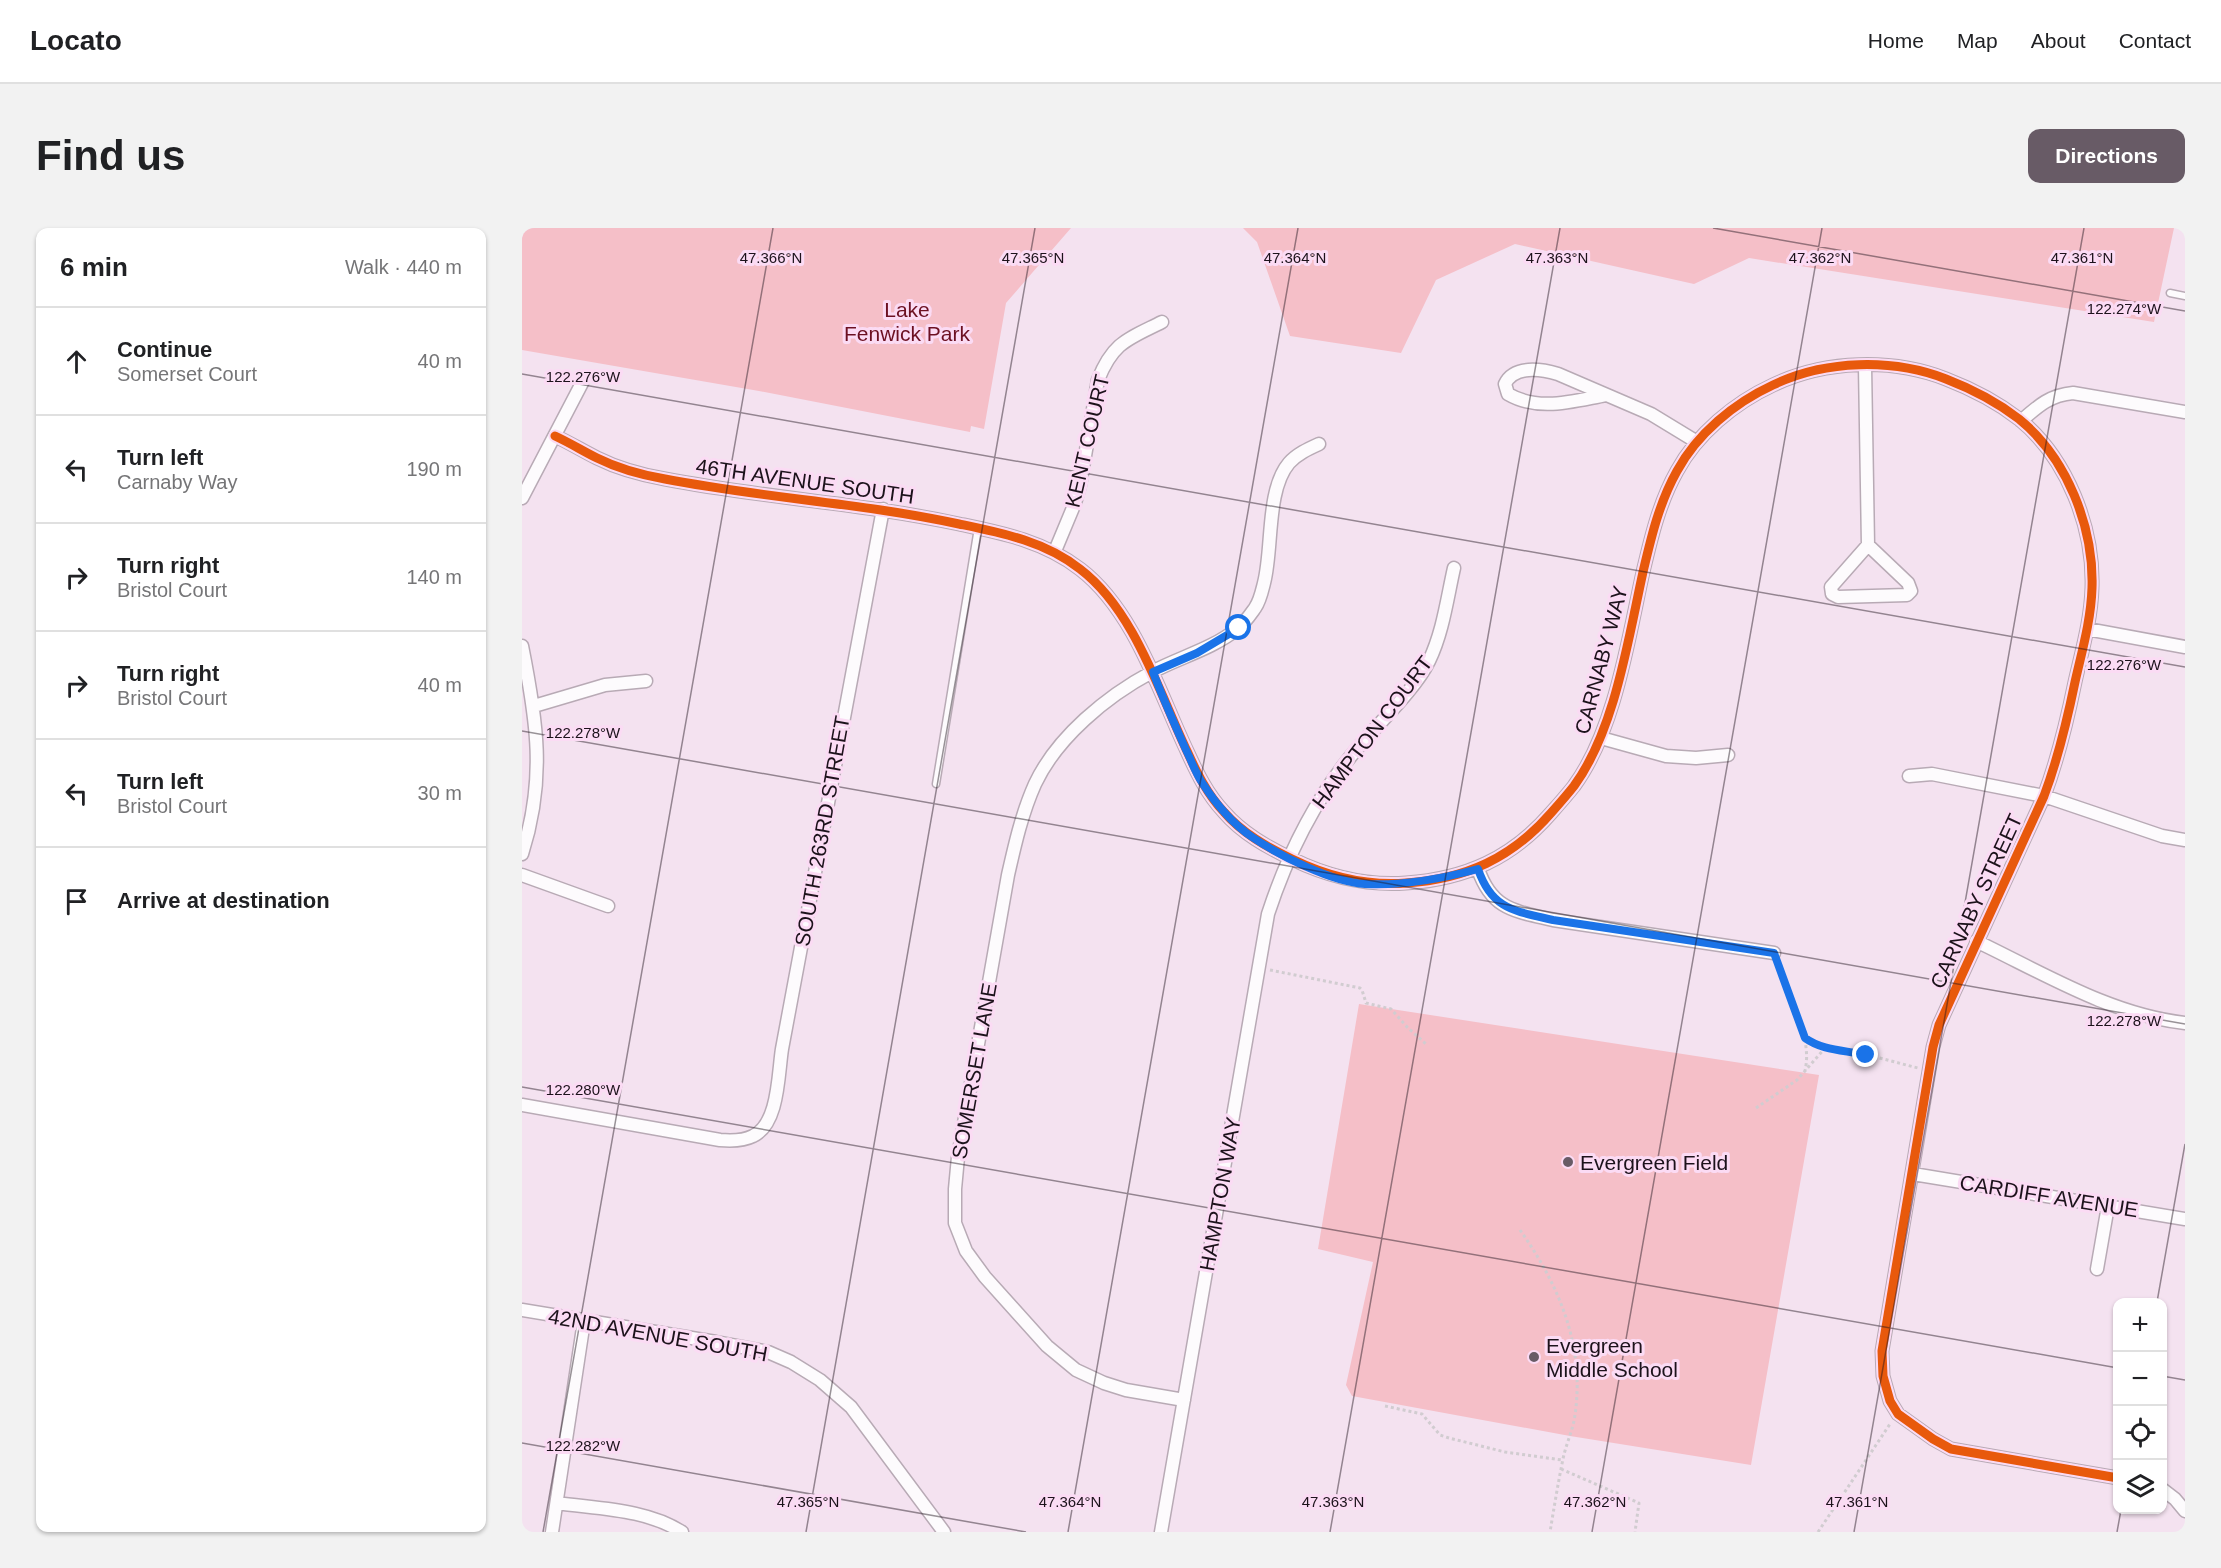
<!DOCTYPE html>
<html lang="en">
<head>
<meta charset="utf-8">
<style>
	body { margin:0; font-family:Helvetica,sans-serif; background:#f2f2f2; color:#202124 }
	.controls { position:absolute; right:18px; bottom:18px; display:grid; overflow:hidden; border-radius:12px; box-shadow:0 2px 4px #0004 }
	.controls button { width:54px; height:54px; display:grid; place-items:center; padding:0; border:0; border-bottom:2px solid #e0e0e0; background:#fff; color:#202124; font:30px sans-serif }
	.stop { position:absolute; width:18px; height:18px; margin:-14px; border:4px solid #1a73e8; border-radius:50%; background:#fff }
	.stop.end { background:#1a73e8; border-color:#fff; box-shadow:0 2px 6px #0008 }
	.list { margin:0; padding:0; list-style:none }
	h2 { display:flex; justify-content:space-between; align-items:center; height:78px; margin:0; padding:0 24px; font-size:26px }
	h2 small { font-size:20px; font-weight:400; color:#757577 }
	.list li { display:grid; grid-template-columns:39px 1fr auto; gap:18px; align-items:center; box-sizing:border-box; height:108px; padding:0 24px; border-top:2px solid #e0e0e0 }
	.list b { display:block; font-size:22px; white-space:nowrap }
	.list p { margin:0; font-size:20px; white-space:nowrap; color:#757577 }
	.list em { font-size:20px; font-style:normal; color:#757577 }
	.icon { flex:none; width:33px; height:33px; fill:none; stroke:currentColor; stroke-width:2; stroke-linecap:round; stroke-linejoin:round }
	.map { position:relative; flex:none; width:1663px; height:1304px; overflow:hidden; border-radius:12px }
	header { display:flex; align-items:center; gap:36px; box-sizing:border-box; height:84px; padding:0 30px; background:#fff; border-bottom:2px solid #e0e0e0 }
	header strong { font-size:28px }
	nav { display:flex; gap:33px; margin-inline-start:auto; font-size:21px }
	.intro { display:flex; align-items:center; justify-content:space-between; box-sizing:border-box; height:144px; padding:0 36px }
	h1 { margin:0; font-size:42px }
	.button { padding:15px 27px; border-radius:12px; background:#685b66; color:#fff; font-size:21px; font-weight:700 }
	main { display:flex; gap:36px; padding:0 36px }
	aside { flex:1; background:#fff; border-radius:12px; box-shadow:0 2px 4px #0004 }
	.map>svg:first-child { display:block }
</style>
</head>
<body>
<header>
<strong>Locato</strong>
<nav><a>Home</a><a>Map</a><a>About</a><a>Contact</a></nav>
</header>
<div class="intro"><h1>Find us</h1><a class="button">Directions</a></div>
<main>
<aside>
<h2>6 min<small>Walk · 440 m</small></h2>
<ul class="list">
<li><svg class="icon" aria-label="ahead" viewBox="0 0 24 24"><path d="M12 20V5M6 11l6-6 6 6"/></svg><div><b>Continue</b><p>Somerset Court</p></div><em>40 m</em></li>
<li><svg class="icon" aria-label="left" viewBox="0 0 24 24"><path d="M17 20v-9H6M10 6l-5 5 5 5"/></svg><div><b>Turn left</b><p>Carnaby Way</p></div><em>190 m</em></li>
<li><svg class="icon" aria-label="right" viewBox="0 0 24 24"><path d="M7 20v-9h11M14 6l5 5-5 5"/></svg><div><b>Turn right</b><p>Bristol Court</p></div><em>140 m</em></li>
<li><svg class="icon" aria-label="right" viewBox="0 0 24 24"><path d="M7 20v-9h11M14 6l5 5-5 5"/></svg><div><b>Turn right</b><p>Bristol Court</p></div><em>40 m</em></li>
<li><svg class="icon" aria-label="left" viewBox="0 0 24 24"><path d="M17 20v-9H6M10 6l-5 5 5 5"/></svg><div><b>Turn left</b><p>Bristol Court</p></div><em>30 m</em></li>
<li><svg class="icon" aria-label="arrive" viewBox="0 0 24 24"><path d="M6 21V4h12l-3 4 3 4H6"/></svg><div><b>Arrive at destination</b></div></li>
</ul>
</aside>
<div class="map">
<svg width="1663" height="1304" viewBox="0 0 1663 1304">
	<rect width="100%" height="100%" fill="#f4e2f0"/>
	<!-- green -->
	<path fill="#f5bfc8" d="M0 0H549L484 75 462 201 449 198 448 204 237 163 0 122Z
		M721 0H1652L1632 94 1227 30 1172 56 993 16 914 52 879 125 768 108 735 14Z
		M837 776 1297 847 1229 1237 1048 1208 830 1168 824 1157 851 1034 796 1021Z"/>
	<g fill="none" stroke-linecap="round" stroke-linejoin="round">
		<!-- lane casing -->
		<g stroke="#b8aab5" stroke-width="9">
			<path id="lane" d="M1648 65 1663 68
				M414 556 456 300"/>
		</g>
		<!-- street casing -->
		<g stroke="#b8aab5" stroke-width="15">
			<path id="street" d="M1343 138 1346 317
				M1084 167C1051 173 1017 184 986 166L983 156C992 137 1019 141 1036 146L1129 186 1175 214
				M1499 193C1516 178 1528 167 1551 165L1663 184
				M33 208C48 215 61 223 75 230 97 241 120 247 143 251 241 270 340 275 437 296 480 305 522 313 558 341 612 382 637 464 665 523 675 545 685 566 702 584 720 605 745 619 770 631 807 649 843 658 884 655 944 651 990 630 1029 585 1037 576 1045 567 1052 558 1093 502 1106 412 1121 344 1129 310 1137 275 1155 243 1175 206 1212 175 1251 157 1303 132 1370 130 1424 151 1450 161 1475 174 1497 191 1545 230 1572 299 1570 360 1569 392 1560 423 1553 454 1545 493 1536 531 1522 568L1417 797 1411 819 1360 1123 1361 1148 1368 1173 1376 1186 1411 1211 1429 1221 1596 1250
				M0 270 60 155
				M1346 317 1386 355 1389 363 1385 367 1316 369 1310 366 1309 359Z
				M533 323 553 275 558 257 576 152C591 114 606 111 640 94
				M1565 401 1663 419
				M0 418C15 493 24 551 0 626
				M12 478 83 457 124 453
				M1079 510 1144 528 1174 530 1206 527
				M1387 548 1410 546 1522 568 1640 608 1663 612
				M956 641C970 682 993 683 1031 692L1252 725
				M0 647 86 678
				M1454 713C1521 745 1589 787 1663 795
				M0 877 198 912C209 913 221 913 231 908 257 896 256 846 260 821L361 281
				M1391 946 1663 991
				M1575 1041 1586 978
				M0 1082 194 1114 246 1124 269 1134 298 1152 329 1179 422 1304
				M662 1172 604 1162 582 1155 554 1142 525 1118 463 1049 444 1023 433 995V961L436 929 486 647C493 616 500 585 513 556 535 509 585 468 630 444 658 429 690 421 715 401 722 396 728 387 733 380 738 373 740 363 742 355 751 321 744 262 767 235 775 226 786 221 797 216
				M1640 1261 1653 1271 1663 1283
				M35 1275C77 1281 124 1281 160 1304
				M30 1304 62 1093
				M639 1304 746 686C765 628 790 576 829 528 851 500 892 464 907 433 921 404 925 371 932 340"/>
		</g>
		<!-- path -->
		<path stroke="#d1ccd0" stroke-width="3" stroke-dasharray="3 3" stroke-linecap="butt" d="M1256 738C1267 767 1291 812 1283 842
			M748 742 838 760 840 762 844 775 869 781 886 800 905 817
			M1283 810C1299 822 1317 822 1336 825 1356 829 1376 835 1396 840
			M1234 880 1275 852 1303 820
			M998 1002C1037 1057 1063 1118 1053 1187 1051 1202 1044 1216 1041 1231 1036 1255 1032 1280 1028 1304
			M863 1178 900 1186 918 1207 927 1210 983 1224 1040 1232
			M1039 1241 1117 1275 1113 1304
			M1296 1304 1368 1196"/>
		<!-- lane -->
		<use href="#lane" stroke="#fdfbfd" stroke-width="6"/>
		<!-- street -->
		<use href="#street" stroke="#fdfbfd" stroke-width="12"/>
		<!-- cycleway casing -->
		<g stroke="#fbdbf4" stroke-width="13">
			<path id="cycleway" d="M33 208C48 215 61 223 75 230 97 241 120 247 143 251 241 270 340 275 437 296 480 305 522 313 558 341 612 382 637 464 665 523 675 545 685 566 702 584 720 605 745 619 770 631 807 649 843 658 884 655 944 651 990 630 1029 585 1037 576 1045 567 1052 558 1093 502 1106 412 1121 344 1129 310 1137 275 1155 243 1175 206 1212 175 1251 157 1303 132 1370 130 1424 151 1450 161 1475 174 1497 191 1545 230 1572 299 1570 360 1569 392 1560 423 1553 454 1545 493 1536 531 1522 568L1417 797 1411 819 1360 1123 1361 1148 1368 1173 1376 1186 1411 1211 1429 1221 1596 1250"/>
		</g>
		<!-- cycleway -->
		<use href="#cycleway" stroke="#e8590c" stroke-width="9"/>
	</g>
	<g fill="none" stroke-linecap="round" stroke-linejoin="round">
		<!-- route -->
		<path stroke="#1a73e8" stroke-width="8" d="M717 400 675 425 631 444C641 471 653 497 665 524 670 534 674 546 681 556 694 576 711 596 730 609 758 628 810 654 843 656 882 658 919 651 956 641 970 682 993 683 1031 692L1252 725 1283 810C1301 823 1323 822 1344 827"/>
	</g>
	<!-- ticks -->
	<path fill="none" stroke="#1c121b" stroke-width="1.5" stroke-opacity="0.45" d="M1191 0 1663 83M0 146 1663 439M0 503 1663 796M0 859 1596 1140M1635 1074 1663 916M1640 1148 1663 1152M0 1215 504 1304M21 1304 251 0M284 1304 513 0M546 1304 776 0M808 1304 1038 0M1070 1304 1300 0M1332 1304 1562 0M1595 1304 1599 1282"/>
	<!-- markers -->
	<g fill="#685b66" stroke="#fbdbf4" stroke-width="2">
		<circle cx="1046" cy="934" r="6"/>
		<circle cx="1012" cy="1129" r="6"/>
	</g>
	<g text-anchor="middle" dominant-baseline="central" stroke-width="6" stroke-linejoin="round" paint-order="stroke">
		<!-- park labels -->
		<g font-size="21" fill="#6c1022" stroke="#fbdbf4">
			<text x="385" y="81">Lake<tspan x="385" dy="24">Fenwick Park</tspan></text>
		</g>
		<!-- street labels -->
		<g font-size="21" fill="#1c121b" stroke="#fbdbf4">
			<text transform="translate(565 213) rotate(-77)">KENT COURT</text>
			<text transform="translate(283 253) rotate(8)">46TH AVENUE SOUTH</text>
			<text transform="translate(1079 432) rotate(-75)">CARNABY WAY</text>
			<text transform="translate(850 504) rotate(-53)">HAMPTON COURT</text>
			<text transform="translate(300 603) rotate(-80)">SOUTH 263RD STREET</text>
			<text transform="translate(1454 673) rotate(-65)">CARNABY STREET</text>
			<text transform="translate(452 843) rotate(-80)">SOMERSET LANE</text>
			<text transform="translate(698 966) rotate(-80)">HAMPTON WAY</text>
			<text transform="translate(1527 968) rotate(9)">CARDIFF AVENUE</text>
			<text transform="translate(136 1107) rotate(10)">42ND AVENUE SOUTH</text>
		</g>
		<!-- poi labels -->
		<g font-size="21" fill="#1c121b" stroke="#fbdbf4" text-anchor="start">
			<text x="1058" y="934">Evergreen Field</text>
			<text x="1024" y="1117">Evergreen<tspan x="1024" dy="24">Middle School</tspan></text>
		</g>
	</g>
	<g font-size="15" text-anchor="middle" fill="#1c121b" stroke="#fbdbf4" stroke-width="6" stroke-linejoin="round" paint-order="stroke">
		<text x="249" y="35">47.366°N</text>
		<text x="511" y="35">47.365°N</text>
		<text x="773" y="35">47.364°N</text>
		<text x="1035" y="35">47.363°N</text>
		<text x="1298" y="35">47.362°N</text>
		<text x="1560" y="35">47.361°N</text>
		<text x="1602" y="86">122.274°W</text>
		<text x="61" y="154">122.276°W</text>
		<text x="1602" y="442">122.276°W</text>
		<text x="61" y="510">122.278°W</text>
		<text x="1602" y="798">122.278°W</text>
		<text x="61" y="867">122.280°W</text>
		<text x="61" y="1223">122.282°W</text>
		<text x="286" y="1279">47.365°N</text>
		<text x="548" y="1279">47.364°N</text>
		<text x="811" y="1279">47.363°N</text>
		<text x="1073" y="1279">47.362°N</text>
		<text x="1335" y="1279">47.361°N</text>
	</g>
</svg>
<div class="controls">
<button>+</button>
<button>−</button>
<button><svg class="icon" aria-label="locate" viewBox="0 0 24 24"><circle cx="12" cy="12" r="6"/><path d="M12 2v4M12 18v4M2 12h4M18 12h4"/></svg></button>
<button><svg class="icon" aria-label="layers" viewBox="0 0 24 24"><path d="M12 4l9 5-9 5-9-5zM3 14l9 5 9-5"/></svg></button>
</div>
<div class="stop" style="left:717px;top:400px"></div>
<div class="stop end" style="left:1344px;top:827px"></div>
</div>
</main>
</body>
</html>
